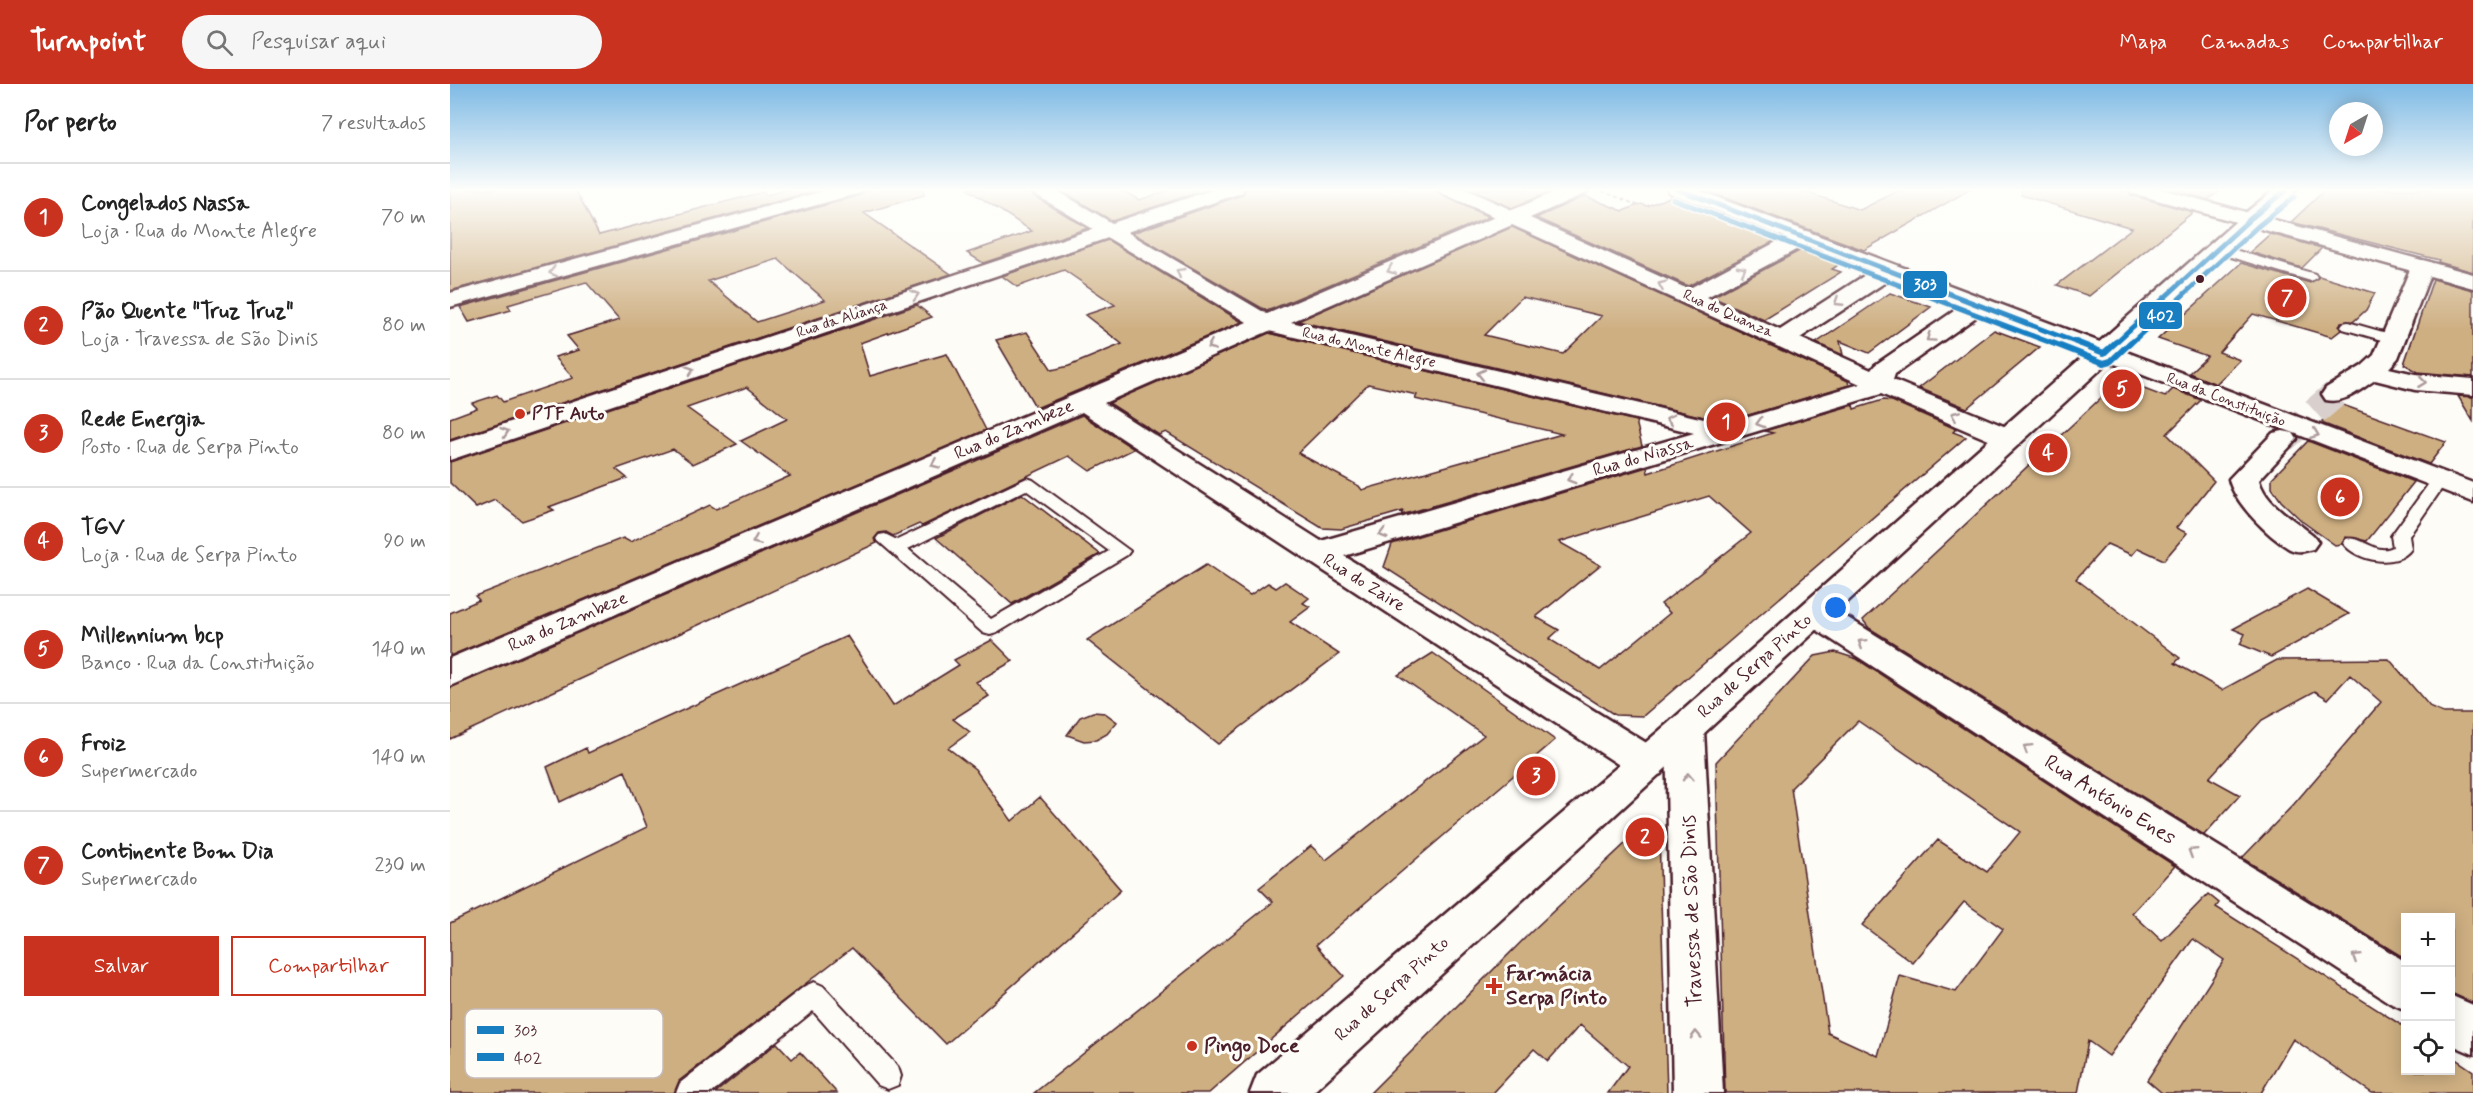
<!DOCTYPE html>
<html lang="pt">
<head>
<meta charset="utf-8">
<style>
	body { margin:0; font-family:Mynerve,sans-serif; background:#f6f6f6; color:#222 }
	.controls { position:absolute; right:18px; bottom:18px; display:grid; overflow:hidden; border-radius:0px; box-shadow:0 3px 15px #0003 }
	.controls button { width:54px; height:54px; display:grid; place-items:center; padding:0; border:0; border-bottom:2px solid #e0e0e0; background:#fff; color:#222; font:30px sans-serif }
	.compass { position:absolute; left:1879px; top:18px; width:54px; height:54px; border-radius:50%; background:#fff; box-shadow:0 3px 15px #0003; rotate:219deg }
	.you { position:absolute; left:1386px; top:524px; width:21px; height:21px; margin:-15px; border:4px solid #fff; border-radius:50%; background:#1a73e8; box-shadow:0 0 0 9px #1a73e833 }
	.badge { display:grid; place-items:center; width:39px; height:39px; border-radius:50%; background:#c8321e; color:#fff; font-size:20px; font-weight:700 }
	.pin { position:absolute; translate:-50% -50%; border:3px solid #fff; box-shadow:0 2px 6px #0006 }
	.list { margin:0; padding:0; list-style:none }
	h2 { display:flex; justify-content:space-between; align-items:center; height:78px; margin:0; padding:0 24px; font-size:26px }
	h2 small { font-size:20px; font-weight:400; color:#767676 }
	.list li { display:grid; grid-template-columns:39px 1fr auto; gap:18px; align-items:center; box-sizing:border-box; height:108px; padding:0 24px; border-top:2px solid #e0e0e0 }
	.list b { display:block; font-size:22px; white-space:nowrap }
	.list p { margin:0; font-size:20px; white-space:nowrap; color:#767676 }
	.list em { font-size:20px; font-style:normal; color:#767676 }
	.actions { display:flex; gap:12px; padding:18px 24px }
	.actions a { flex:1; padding:14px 0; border:2px solid #c8321e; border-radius:0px; text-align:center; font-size:21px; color:#c8321e }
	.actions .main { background:#c8321e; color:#fff }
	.icon { flex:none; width:33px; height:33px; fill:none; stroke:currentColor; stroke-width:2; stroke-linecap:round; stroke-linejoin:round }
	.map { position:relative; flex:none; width:2023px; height:1009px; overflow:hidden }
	header { display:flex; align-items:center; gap:36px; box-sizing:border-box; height:84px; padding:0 30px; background:#c8321e; color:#fff }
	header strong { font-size:28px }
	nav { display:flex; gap:33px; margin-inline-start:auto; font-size:21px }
	.search { width:420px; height:54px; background:#f6f6f6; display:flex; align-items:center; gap:15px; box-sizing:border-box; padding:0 21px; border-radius:33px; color:#767676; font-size:22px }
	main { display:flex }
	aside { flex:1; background:#fff }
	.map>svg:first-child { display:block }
</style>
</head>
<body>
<header>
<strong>Turnpoint</strong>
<div class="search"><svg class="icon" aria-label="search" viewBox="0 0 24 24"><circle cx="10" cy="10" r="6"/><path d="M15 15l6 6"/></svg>Pesquisar aqui</div>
<nav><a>Mapa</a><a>Camadas</a><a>Compartilhar</a></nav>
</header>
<main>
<aside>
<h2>Por perto<small>7 resultados</small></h2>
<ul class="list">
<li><span class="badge">1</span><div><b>Congelados Nassa</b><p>Loja · Rua do Monte Alegre</p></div><em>70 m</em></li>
<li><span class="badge">2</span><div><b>Pão Quente &quot;Truz Truz&quot;</b><p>Loja · Travessa de São Dinis</p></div><em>80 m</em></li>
<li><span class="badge">3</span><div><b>Rede Energia</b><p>Posto · Rua de Serpa Pinto</p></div><em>80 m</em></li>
<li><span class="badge">4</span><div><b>TGV</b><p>Loja · Rua de Serpa Pinto</p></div><em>90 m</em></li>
<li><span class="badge">5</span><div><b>Millennium bcp</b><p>Banco · Rua da Constituição</p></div><em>140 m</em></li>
<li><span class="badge">6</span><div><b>Froiz</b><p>Supermercado</p></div><em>140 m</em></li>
<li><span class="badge">7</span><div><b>Continente Bom Dia</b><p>Supermercado</p></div><em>230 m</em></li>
</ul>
<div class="actions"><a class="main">Salvar</a><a>Compartilhar</a></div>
</aside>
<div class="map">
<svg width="2023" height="1009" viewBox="0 0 2023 1009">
	<rect width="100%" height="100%" fill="#fdfcf7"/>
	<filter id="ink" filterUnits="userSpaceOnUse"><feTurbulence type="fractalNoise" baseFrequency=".0167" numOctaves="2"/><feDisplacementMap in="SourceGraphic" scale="12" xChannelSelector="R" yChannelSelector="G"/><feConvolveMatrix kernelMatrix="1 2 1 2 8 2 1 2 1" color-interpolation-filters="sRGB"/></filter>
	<g filter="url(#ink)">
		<!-- building -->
		<path fill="#ceaf82" stroke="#4a1f2b" stroke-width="1.5" fill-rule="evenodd" d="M0 105H125L149 151 313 108 316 111 339 105H373L0 207Z
			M415 105H473L474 111 414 129 501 190 0 356V334L27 324 22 319 47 311 53 318 123 294 105 273 129 266 117 252 169 236 136 198 58 221 61 226 19 238 10 223 411 111ZM328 175 375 216 307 238 258 197Z
			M517 105H578L582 111 638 144 533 179 517 169 582 147Z
			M608 105H670L689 116 722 105H758L662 137Z
			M796 105H987L991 111 1039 133 817 227 682 149 792 111Z
			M1020 105H1106L1062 124Z
			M1251 105H1346L1410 126 1452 105H1521L1414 166Z
			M1572 105H1677L1681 111 1743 128 1639 212 1607 201 1682 144 1571 111Z
			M1719 105H1772L1758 116Z
			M1876 105H2023V188L1988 178 1989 176 1841 138Z
			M1135 112 1173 127 1191 120 1197 122 1222 112 1330 154 1238 202 1086 134Z
			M1062 143 1398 297 1399 301 1275 338 848 237ZM1072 213 1152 232 1113 270 1034 251Z
			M1820 150 1872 164 1852 184 1800 168Z
			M658 156 792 238 586 324 546 256 577 248 602 286 619 282 672 260 635 231 665 221 614 186 567 203 552 192Z
			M1355 164 1393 178 1382 185 1391 188 1314 236 1262 213Z
			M1791 179 1860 199 1869 192 1925 209 1916 226 1904 237 1891 238 1889 243 1891 246 1882 253 1803 230 1769 268 1790 276 1766 300 1739 289 1757 272 1708 255Z
			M1983 195 2023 206V293L1968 288 1954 280Z
			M1440 209 1481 223 1419 269 1390 257 1393 271 1366 259Z
			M467 221 482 233 410 259 420 292 497 270 536 346 0 572V529L29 516 25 512 173 454 180 458 260 421 266 425 340 392 291 357 337 335 297 303 237 324 287 360 243 380 223 365 166 385 177 394 99 423 104 426 72 437 45 416 26 424 0 399V378Z
			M1544 246 1590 263 1517 324 1469 304Z
			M819 249 1186 337 1192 362 951 431 953 427 891 445 872 444 716 348 709 351 659 319ZM918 300 967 311 965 315 1112 350 912 406 909 402 848 369Z
			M1670 296 1715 313 1723 305 1751 316 1717 350 1764 397 1726 444 1737 449 1714 476 1688 464 1682 471 1657 460 1626 495 1730 574 1725 579 1772 606 1827 576 1939 575 1981 624 1993 629H2023V919L2001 909V834H1956V875L1792 774 1844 720 1931 618 1900 591 1878 615 1865 607 1812 636 1759 694 1790 711 1754 751 1419 544 1413 536Z
			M2008 312 2023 313V337Z
			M1433 316 1442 317 1506 345 1503 348 1516 353 1193 632 1165 631 934 483 942 460 1197 383 1198 389 1323 349 1314 347 1403 321 1404 325ZM1259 412 1301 449 1211 520 1220 529 1150 586 1099 555 1109 546 1086 533 1150 481 1109 458Z
			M1890 320 1996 358 1979 380 1874 340 1872 338Z
			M632 331 684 365 640 387 619 372 472 442 469 440 443 452 436 448 429 449 424 455 427 459 0 655V604Z
			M1858 357 1964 398 1917 457 1896 453 1891 460 1885 461 1853 438 1831 417 1822 404V394Z
			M572 410 650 470 562 520 486 454Z
			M756 481 800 511 818 499 826 504 835 498 859 514 853 519 860 523 840 538 889 570 768 660 637 556Z
			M1857 505 1899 530 1821 573 1790 560 1795 550 1783 545Z
			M397 552 443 622 509 581 504 576 542 556 563 577 526 598 539 612 503 635 520 648 498 664 525 685 562 737 590 713 671 806 496 960 402 864 229 997 224 1009H0V839L197 743 175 687 110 718 97 683 136 664 138 669Z
			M1385 568 1407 575 1725 782 1682 829 1712 857 1758 810 1769 819 1766 823 1956 944V987H2001V972L2023 987V1009H1922L1843 955 1811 1009H1712L1697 996 1774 876 1743 855 1659 972 1638 957 1628 1009H1275L1266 678 1365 572ZM1408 637 1570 748 1537 788 1488 756 1412 841 1463 879 1514 818 1553 845 1506 908 1450 892 1428 972 1378 949 1341 704Z
			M983 569 1105 656 866 861 894 892 759 1009H584L823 818 809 804 861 762 876 776 1034 651 948 591Z
			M643 628 655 629 667 638 657 650 646 656 634 657 617 651 630 633Z
			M1193 743 1209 751 1217 1009H1158L1178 982 1130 941 1098 977 1084 965 1043 1009H920L1080 849Z
			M327 959 342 975 350 968 387 1009H265Z"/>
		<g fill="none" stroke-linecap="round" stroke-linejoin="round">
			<!-- minor-tunnel -->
			<path stroke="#d9d0ce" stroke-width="28" stroke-dasharray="28 14" stroke-linecap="butt" d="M1833 355 1885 310"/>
			<!-- service casing -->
			<g stroke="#4a1f2b" stroke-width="4">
				<path id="service" d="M1768 161 1865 190 1867 193 1861 197 1764 168V162Z
					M1898 238 1947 252 1949 255 1942 259 1893 245 1891 242 1893 239Z
					M1989 392 1997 397 1959 452 1961 465C1947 485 1906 477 1893 459L1896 455C1913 451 1925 472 1943 463L1941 452 1983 394Z
					M577 394 583 396 680 467 677 471 547 549 540 551 533 549 426 455 429 451 435 450 447 456ZM576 406 659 467 541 535 458 465Z
					M364 898 373 902 448 983 451 992 448 1001 438 1005 428 1001 363 927 261 1009H226L230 999 355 902Z"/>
			</g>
			<!-- minor casing -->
			<g stroke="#4a1f2b" stroke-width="5">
				<path id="minor" d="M381 105H413L410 109 0 223V209Z
					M580 105H604L662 139 765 105H794L791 109 677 148 817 230 1045 133 992 109 989 105H1015L1062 126 1112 105H1139L1136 109 1080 134 1238 205 1345 148 1353 147 1361 148 1364 153 1361 158 1257 213 1330 246 1429 182 1437 180 1445 182 1448 187 1445 192 1350 254 1421 286 1425 281 1520 216 1528 214 1536 216 1540 221 1536 226 1445 290 1443 296 1568 348 1572 354 1568 360 1558 362 1548 360 1431 310 894 472 1211 668 1216 679 1211 690 1197 694 1183 690 632 328 0 602V574L797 238 658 154 0 376V358L643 145 583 109ZM1062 141 1410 300 1275 340 841 238ZM819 247 1244 349 871 457 654 319Z
					M1972 176 1980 178 1983 183 1948 274 1939 284 1965 290 2023 295V311L1965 306 1925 296C1909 306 1895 320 1876 316L1872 310 1876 304 1912 282 1924 271 1961 183 1964 178Z
					M1833 347 1843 349 1847 355 1809 396C1815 420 1845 436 1863 451L1868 458 1863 465C1855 467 1848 469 1840 465 1819 453 1784 419 1779 395L1823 349Z
					M1365 517 1377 521 1956 878V926L1940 919 1353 537 1348 529 1353 521Z
					M1235 632 1248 636 1254 646 1273 1009H1223L1216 646 1222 636Z
					M2000 911 2023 921V970L2000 960Z"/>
			</g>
			<!-- tertiary casing -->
			<g stroke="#4a1f2b" stroke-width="5">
				<path id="tertiary" d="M1825 105H1847L862 1009H800L807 991 1222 636 1793 131Z"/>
			</g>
			<!-- secondary casing -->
			<g stroke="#4a1f2b" stroke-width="5">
				<path id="secondary" d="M1217 105H1245L2023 399V418L1220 109Z
					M1679 105H1711L2023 190V204L1682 109Z"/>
			</g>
			<!-- path -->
			<path stroke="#4a1f2b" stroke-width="2" stroke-dasharray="4 3" stroke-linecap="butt" d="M1152 107 1187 121"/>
			<!-- service -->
			<use href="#service" fill="#fdfcf7" fill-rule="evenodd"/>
			<!-- minor -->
			<use href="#minor" fill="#fdfcf7" fill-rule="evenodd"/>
			<!-- tertiary -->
			<use href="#tertiary" fill="#fdfcf7" fill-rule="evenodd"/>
			<!-- secondary -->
			<use href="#secondary" fill="#fdfcf7" fill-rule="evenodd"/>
			<!-- bus-1-far1 casing -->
			<g stroke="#fdfcf7" stroke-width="8">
				<path id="bus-1-far1" d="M1227 105 1630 260
					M1664 260 1800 135 1837 105"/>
			</g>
			<!-- bus-1 casing -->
			<g stroke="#fdfcf7" stroke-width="10">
				<path id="bus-1" d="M1626 258 1654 269 1666 258"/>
			</g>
			<!-- bus-2-far1 casing -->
			<g stroke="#fdfcf7" stroke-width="8">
				<path id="bus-2-far1" d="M1223 115 1604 260
					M1680 260 1807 143 1844 113"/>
			</g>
			<!-- bus-2 casing -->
			<g stroke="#fdfcf7" stroke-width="10">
				<path id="bus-2" d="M1600 258 1654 279 1661 277 1681 258"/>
			</g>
			<!-- bus-1-far1 -->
			<use href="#bus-1-far1" stroke="#187ec2" stroke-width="5"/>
			<!-- bus-1 -->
			<use href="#bus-1" stroke="#187ec2" stroke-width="6"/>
			<!-- bus-2-far1 -->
			<use href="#bus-2-far1" stroke="#187ec2" stroke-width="5"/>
			<!-- bus-2 -->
			<use href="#bus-2" stroke="#187ec2" stroke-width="6"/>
		</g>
		<!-- one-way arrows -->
		<defs><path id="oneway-chevron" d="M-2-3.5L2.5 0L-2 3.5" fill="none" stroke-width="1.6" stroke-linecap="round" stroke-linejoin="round" transform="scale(1.5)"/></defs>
		<g stroke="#ac999b">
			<use href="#oneway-chevron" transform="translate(941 186) rotate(157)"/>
			<use href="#oneway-chevron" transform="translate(1292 186) rotate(-28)"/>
			<use href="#oneway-chevron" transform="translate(103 188) rotate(165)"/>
			<use href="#oneway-chevron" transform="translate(730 188) rotate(-149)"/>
			<use href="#oneway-chevron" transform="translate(1212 201) rotate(-156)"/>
			<use href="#oneway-chevron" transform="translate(465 211) rotate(-18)"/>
			<use href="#oneway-chevron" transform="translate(1388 218) rotate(147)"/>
			<use href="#oneway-chevron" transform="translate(1480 254) rotate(145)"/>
			<use href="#oneway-chevron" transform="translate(761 262) rotate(157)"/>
			<use href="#oneway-chevron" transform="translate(240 286) rotate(-19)"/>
			<use href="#oneway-chevron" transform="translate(1031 290) rotate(-167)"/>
			<use href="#oneway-chevron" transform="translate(1972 298) rotate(7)"/>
			<use href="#oneway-chevron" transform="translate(1505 331) rotate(-157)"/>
			<use href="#oneway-chevron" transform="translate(1220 335) rotate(-167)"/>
			<use href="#oneway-chevron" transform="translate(1310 339) rotate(164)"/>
			<use href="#oneway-chevron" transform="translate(55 348) rotate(-19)"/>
			<use href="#oneway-chevron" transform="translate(1865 350) rotate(21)"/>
			<use href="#oneway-chevron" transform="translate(485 380) rotate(157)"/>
			<use href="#oneway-chevron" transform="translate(1121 395) rotate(164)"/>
			<use href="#oneway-chevron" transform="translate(933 450) rotate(164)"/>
			<use href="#oneway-chevron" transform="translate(306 457) rotate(157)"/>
			<use href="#oneway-chevron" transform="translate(1412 559) rotate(-148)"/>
			<use href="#oneway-chevron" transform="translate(1577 664) rotate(-148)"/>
			<use href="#oneway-chevron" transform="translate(1238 693) rotate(-93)"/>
			<use href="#oneway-chevron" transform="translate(1742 768) rotate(-148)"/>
			<use href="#oneway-chevron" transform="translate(1906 873) rotate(-148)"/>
			<use href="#oneway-chevron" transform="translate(1246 951) rotate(-92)"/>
		</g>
	</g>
	<!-- sky -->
	<linearGradient id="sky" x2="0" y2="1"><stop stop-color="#7ebae5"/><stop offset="0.43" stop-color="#fefefb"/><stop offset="1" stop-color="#fefefb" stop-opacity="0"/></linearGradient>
	<rect width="2023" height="246" fill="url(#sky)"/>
	<!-- markers -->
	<circle fill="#4a1f2b" stroke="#fdfcf7" stroke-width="2" cx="1750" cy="195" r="5"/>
	<g fill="#c8321e" stroke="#fdfcf7" stroke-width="2">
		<circle cx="70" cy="330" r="6"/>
		<path d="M1041 893h6v6h6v6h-6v6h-6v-6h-6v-6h6z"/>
		<circle cx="742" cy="962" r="6"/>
	</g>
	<g text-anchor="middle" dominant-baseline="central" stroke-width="6" stroke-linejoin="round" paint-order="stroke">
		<!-- far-street labels -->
		<g font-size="15" fill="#4a1f2b" stroke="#fdfcf7">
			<text transform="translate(1278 230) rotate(24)">Rua do Quanza</text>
			<text transform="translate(392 235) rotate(-18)">Rua da Aliança</text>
			<text transform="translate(919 264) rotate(13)">Rua do Monte Alegre</text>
			<text transform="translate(1776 316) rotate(21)">Rua da Constituição</text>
		</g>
		<!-- poi labels -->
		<g font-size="18" font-weight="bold" fill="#4a1f2b" stroke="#fdfcf7" text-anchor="start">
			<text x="82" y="330">PTF Auto</text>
		</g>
		<!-- street labels -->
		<g font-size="18" fill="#4a1f2b" stroke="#fdfcf7">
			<text transform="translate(564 346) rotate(-23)">Rua do Zambeze</text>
			<text transform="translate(1193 373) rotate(-16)">Rua do Niassa</text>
			<text transform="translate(914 499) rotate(32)">Rua do Zaire</text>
			<text transform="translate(118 538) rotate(-23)">Rua do Zambeze</text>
			<text transform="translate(1305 582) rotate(-42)">Rua de Serpa Pinto</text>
			<text transform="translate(942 905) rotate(-42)">Rua de Serpa Pinto</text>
		</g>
		<!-- near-street labels -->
		<g font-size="21" fill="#4a1f2b" stroke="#fdfcf7">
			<text transform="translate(1660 716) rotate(32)">Rua António Enes</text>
			<text transform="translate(1242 827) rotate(-92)">Travessa de São Dinis</text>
		</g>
		<!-- near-poi labels -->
		<g font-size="21" font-weight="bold" fill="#4a1f2b" stroke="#fdfcf7" text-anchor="start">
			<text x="1056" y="890">Farmácia<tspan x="1056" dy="24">Serpa Pinto</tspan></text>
			<text x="754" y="962">Pingo Doce</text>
		</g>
	</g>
	<!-- legend -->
	<rect x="15" y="925" width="198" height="69" rx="9" fill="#fdfcf7" stroke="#c7baba" stroke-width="1.5"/>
	<rect x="27" y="942" width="27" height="8" fill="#187ec2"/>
	<rect x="27" y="969" width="27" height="8" fill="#187ec2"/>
	<g font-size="16" fill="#4a1f2b">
		<text x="64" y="952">303</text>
		<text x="64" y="979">402</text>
	</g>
	<g stroke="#fdfcf7" stroke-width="2">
		<rect x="1452" y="186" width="46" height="29" rx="6" fill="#187ec2"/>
		<rect x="1688" y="217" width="45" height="29" rx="6" fill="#187ec2"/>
	</g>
	<g font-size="16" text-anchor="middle" font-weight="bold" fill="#fff">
		<text x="1475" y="206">303</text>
		<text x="1711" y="237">402</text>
	</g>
</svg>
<div class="controls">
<button>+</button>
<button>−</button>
<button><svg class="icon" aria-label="locate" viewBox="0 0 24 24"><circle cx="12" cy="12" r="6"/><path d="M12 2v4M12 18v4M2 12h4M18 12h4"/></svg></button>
</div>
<svg class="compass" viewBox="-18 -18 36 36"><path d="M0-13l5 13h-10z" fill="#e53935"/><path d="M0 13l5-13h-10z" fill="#767676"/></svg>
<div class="you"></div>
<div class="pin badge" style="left:1276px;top:338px">1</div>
<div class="pin badge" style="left:1195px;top:753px">2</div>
<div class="pin badge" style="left:1086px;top:692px">3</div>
<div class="pin badge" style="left:1598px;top:369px">4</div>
<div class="pin badge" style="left:1672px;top:305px">5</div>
<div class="pin badge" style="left:1890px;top:413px">6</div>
<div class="pin badge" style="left:1837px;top:214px">7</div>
</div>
</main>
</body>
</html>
